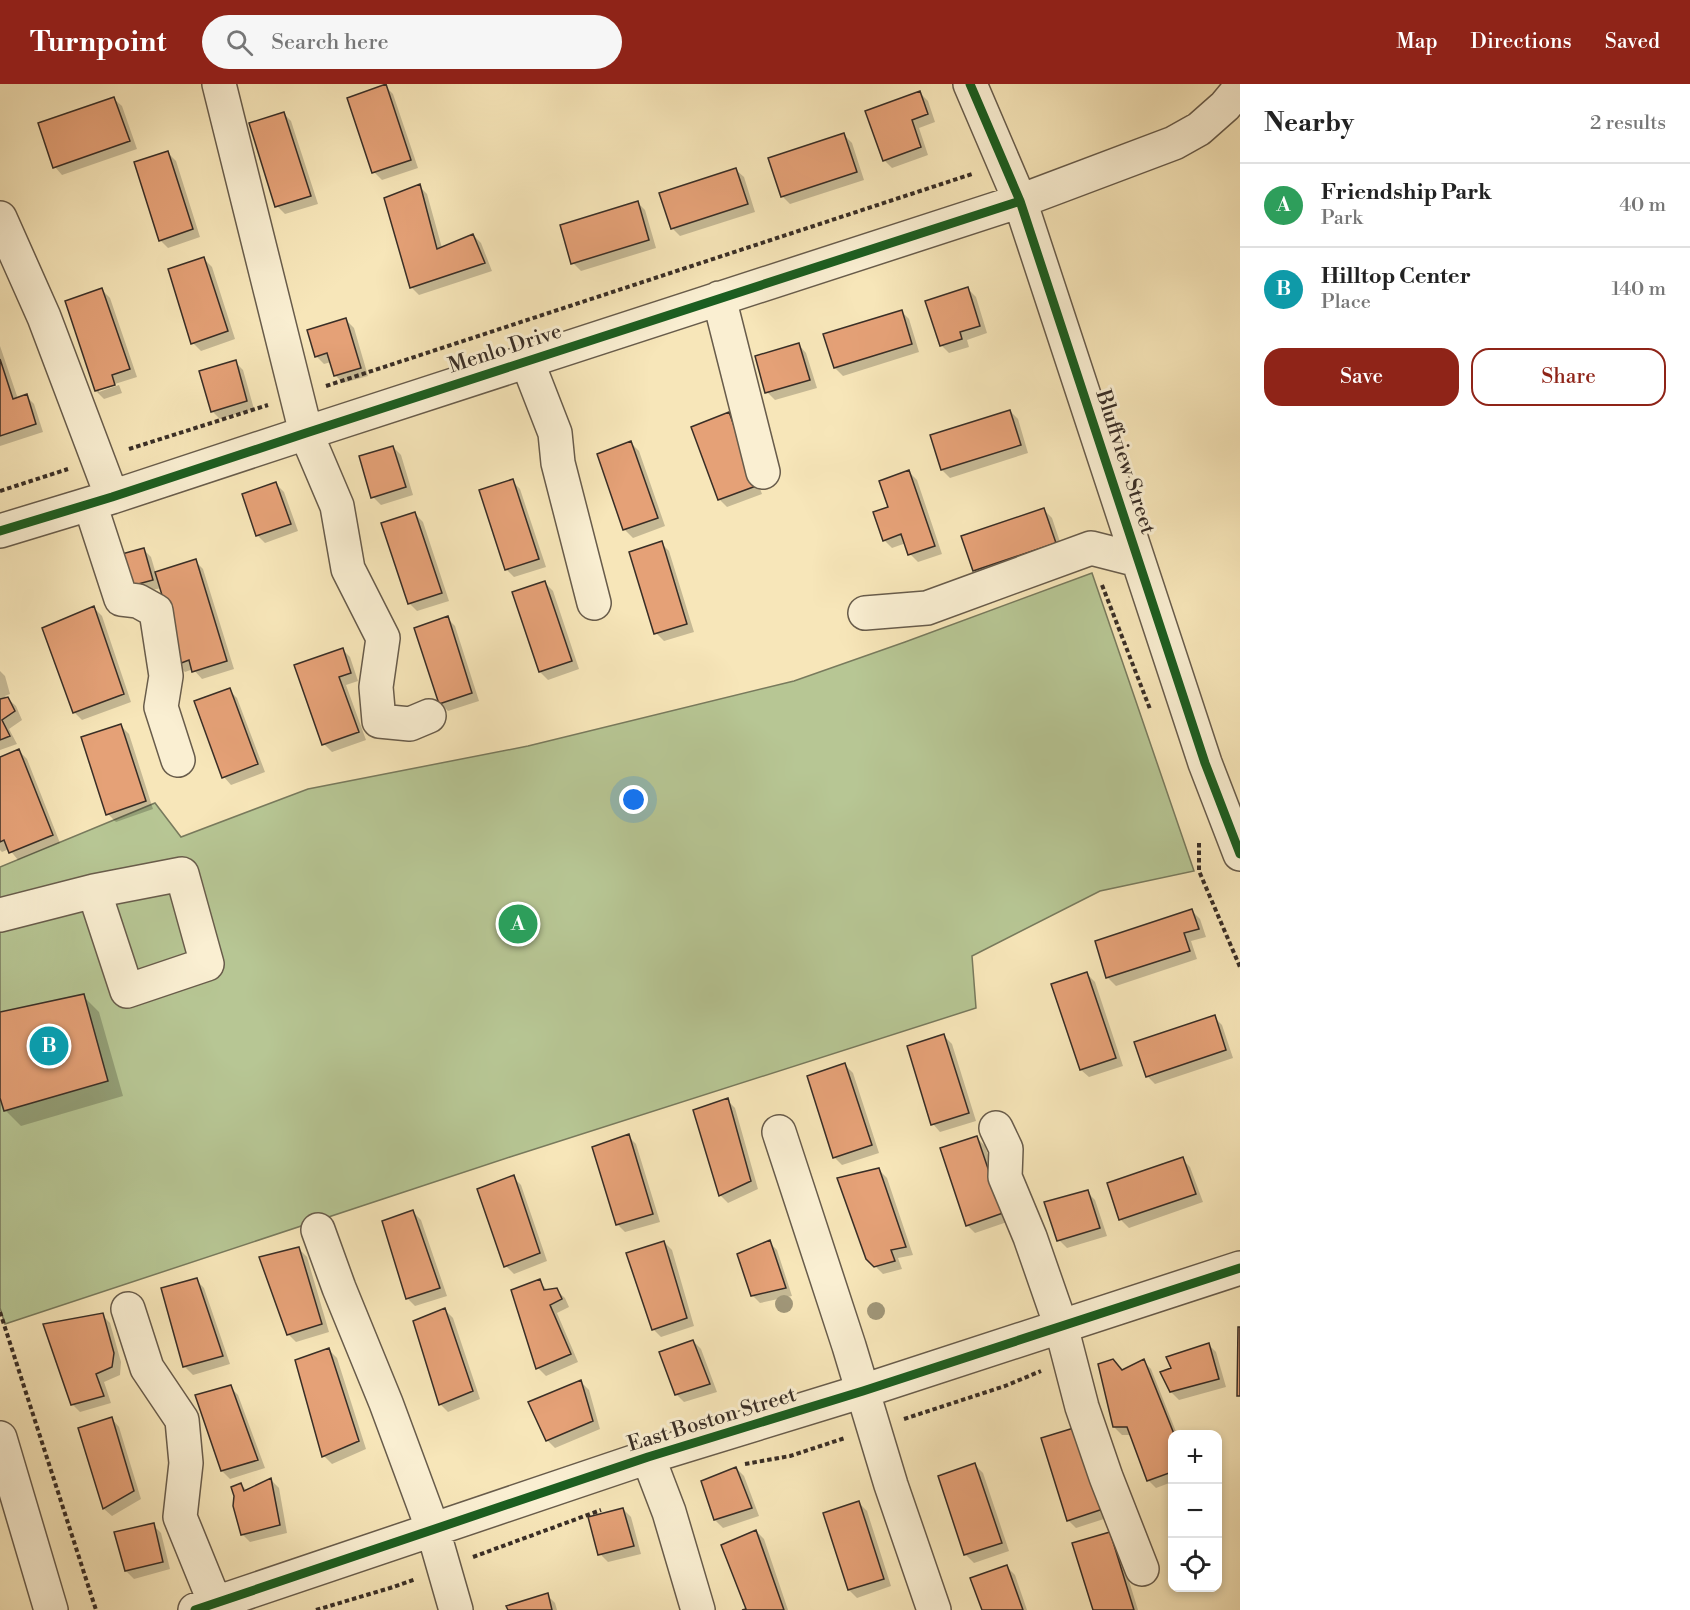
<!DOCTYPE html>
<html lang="en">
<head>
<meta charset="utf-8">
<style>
	body { margin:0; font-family:"Libre Bodoni",serif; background:#f6f6f6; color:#222 }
	.controls { position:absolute; right:18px; bottom:18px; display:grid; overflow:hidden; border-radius:12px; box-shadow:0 3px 9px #0003 }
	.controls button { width:54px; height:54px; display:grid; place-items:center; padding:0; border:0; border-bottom:2px solid #e0e0e0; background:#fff; color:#222; font:30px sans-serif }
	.you { position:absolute; left:634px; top:716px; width:21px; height:21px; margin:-15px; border:4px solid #fff; border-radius:50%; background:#1a73e8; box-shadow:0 0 0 9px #1a73e833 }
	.badge { display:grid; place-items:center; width:39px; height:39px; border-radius:50%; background:#8f2418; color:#fff; font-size:20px; font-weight:700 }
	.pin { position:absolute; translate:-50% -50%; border:3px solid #fff; box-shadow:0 2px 6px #0006 }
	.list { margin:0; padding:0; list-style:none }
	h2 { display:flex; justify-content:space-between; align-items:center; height:78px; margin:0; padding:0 24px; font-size:26px }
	h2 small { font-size:20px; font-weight:400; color:#767676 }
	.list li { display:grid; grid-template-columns:39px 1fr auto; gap:18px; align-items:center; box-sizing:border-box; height:84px; padding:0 24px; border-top:2px solid #e0e0e0 }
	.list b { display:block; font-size:22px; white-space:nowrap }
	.list p { margin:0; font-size:20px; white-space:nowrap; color:#767676 }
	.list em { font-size:20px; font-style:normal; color:#767676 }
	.actions { display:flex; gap:12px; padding:18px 24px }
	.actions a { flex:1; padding:14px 0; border:2px solid #8f2418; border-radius:18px; text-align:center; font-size:21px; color:#8f2418 }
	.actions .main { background:#8f2418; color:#fff }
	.icon { flex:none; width:33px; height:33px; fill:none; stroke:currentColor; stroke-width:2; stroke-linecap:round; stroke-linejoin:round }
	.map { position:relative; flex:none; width:1240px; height:1526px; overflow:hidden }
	header { display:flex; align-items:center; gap:36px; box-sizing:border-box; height:84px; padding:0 30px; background:#8f2418; color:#fff }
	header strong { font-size:28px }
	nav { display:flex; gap:33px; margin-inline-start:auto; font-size:21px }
	.search { width:420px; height:54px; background:#f6f6f6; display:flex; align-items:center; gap:15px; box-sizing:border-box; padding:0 21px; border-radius:33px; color:#767676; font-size:22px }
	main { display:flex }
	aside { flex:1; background:#fff }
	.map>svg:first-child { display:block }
</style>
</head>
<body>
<header>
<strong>Turnpoint</strong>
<div class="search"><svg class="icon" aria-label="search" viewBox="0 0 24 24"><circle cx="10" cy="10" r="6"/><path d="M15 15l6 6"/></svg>Search here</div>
<nav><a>Map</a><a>Directions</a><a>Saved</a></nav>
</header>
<main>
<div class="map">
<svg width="1240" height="1526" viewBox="0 0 1240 1526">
	<rect width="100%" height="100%" fill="#f7e6b9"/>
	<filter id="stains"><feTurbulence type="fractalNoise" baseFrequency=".00333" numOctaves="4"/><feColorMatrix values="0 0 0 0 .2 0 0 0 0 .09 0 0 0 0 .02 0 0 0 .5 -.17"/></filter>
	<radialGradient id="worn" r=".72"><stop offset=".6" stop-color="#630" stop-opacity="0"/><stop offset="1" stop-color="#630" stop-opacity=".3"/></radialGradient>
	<!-- green -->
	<path fill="#b7c694" stroke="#787a5d" stroke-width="1.5" d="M1092 489 1194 787 1100 807 972 872 976 924 510 1073 5 1240 0 1224V783L155 719 181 753 308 705 528 662 794 597 905 558Z"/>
	<!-- shadow -->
	<path fill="#0003" d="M385 2 393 10 418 84 382 96 374 88Z
		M920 9 928 17 935 38 919 44 928 71 892 84 884 76Z
		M114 15 122 22 137 65 62 91 55 83Z
		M283 29 291 37 318 120 285 130 277 122Z
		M844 51 852 59 864 96 790 120 782 112Z
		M168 69 176 77 200 153 168 164 160 156Z
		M736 86 744 93 755 128 680 152 672 144Z
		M419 102 427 110 442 164 473 151 481 159 492 187 419 211 411 203Z
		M637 118 645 126 656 164 581 187 573 179Z
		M204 175 212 183 235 255 201 267 193 259Z
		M968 205 976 213 987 249 967 256 969 263 949 269 941 261Z
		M102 206 110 214 137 293 99 305V308L119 301 122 309 104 315 96 307Z
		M901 227 909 235 919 268 843 292 835 284 825 251Z
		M346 236 354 244 368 292 343 299 335 291 331 278 324 280 316 272Z
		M799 261 806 269 817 304 775 316 767 308Z
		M0 262 18 315 26 312 34 320 43 348 0 362Z
		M235 278 243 286 254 325 220 335 212 327Z
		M1010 327 1018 335 1028 369 950 394 942 386 932 352Z
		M728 330 736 338 762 410 727 423 719 415Z
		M631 359 639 367 665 442 633 454 625 446 599 371Z
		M393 363 401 371 413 411 381 421 373 413Z
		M909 388 917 396 942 470 918 478 910 470 906 459 892 464 884 456 890 424Z
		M512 397 520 405 546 483 514 493 506 485Z
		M276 400 284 408 298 447 265 459 257 451Z
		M1044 426 1052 434 1063 467 982 494 974 486Z
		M415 430 423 438 449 517 417 527 409 519Z
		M661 459 669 467 694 548 664 557 656 549Z
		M143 465 151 473 156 490 195 477 203 485 234 585 202 595 193 585 185 588 177 580 161 504 136 510 128 502Z
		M545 499 553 507 579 585 548 596 540 588Z
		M94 524 102 532 131 618 82 636 74 628Z
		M447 534 455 542 479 617 448 627 440 619Z
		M342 565 350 573 358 597 346 601 366 656 332 668 324 660 296 581Z
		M0 587 5 592 10 610 5 612 16 622 22 636 9 645 17 660 0 666Z
		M229 606 237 614 265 688 231 701 224 693Z
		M121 642 129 650 153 725 116 738 108 730Z
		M19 667 27 675 60 759 18 776 9 765 2 768 0 766V675Z
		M1192 827 1200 835 1206 853 1191 857 1197 875 1116 902 1108 894 1096 858Z
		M1087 890 1095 898 1123 982 1089 993 1081 986Z
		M83 912 99 928 123 1012 21 1042 5 1026 0 1010V930Z
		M1214 933 1222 941 1233 974 1155 1000 1147 992Z
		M944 952 952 960 976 1037 940 1048 933 1040Z
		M845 981 853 989 879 1069 842 1081 834 1073Z
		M727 1016 735 1024 758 1105 728 1119 720 1111Z
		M628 1052 636 1060 660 1138 625 1148 617 1140Z
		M977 1054 985 1062 1010 1137 975 1149 967 1141Z
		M1182 1075 1190 1083 1203 1118 1129 1144 1121 1136 1109 1100Z
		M879 1086 887 1094 913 1171 898 1174 902 1185 883 1190 867 1174Z
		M513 1093 521 1101 547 1177 514 1190 506 1182Z
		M1087 1108 1095 1116 1107 1152 1067 1164 1059 1156Z
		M413 1128 421 1136 447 1212 415 1222 407 1214Z
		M664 1158 672 1166 694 1242 661 1253 653 1245Z
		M769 1158 777 1166 792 1212 760 1219 752 1211Z
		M299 1165 307 1173 329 1248 296 1258 288 1250Z
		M196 1196 204 1204 230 1280 193 1291 185 1283 163 1205Z
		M539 1197 548 1207 556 1206 565 1214 569 1223 557 1229 578 1278 546 1292 538 1284 513 1207Z
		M445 1226 453 1234 480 1315 448 1328 440 1320Z
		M102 1231 110 1239 121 1278 120 1291 104 1298 111 1319 80 1328 72 1320Z
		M693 1257 701 1265 717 1308 684 1318 676 1310Z
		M1208 1260 1216 1268 1226 1303 1179 1316 1171 1308 1172 1285Z
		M329 1266 337 1274 366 1365 332 1380 324 1372Z
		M1143 1277 1151 1285 1177 1350H1172V1398L1156 1404 1148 1396 1131 1351H1122L1114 1343 1123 1287Z
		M581 1298 589 1306 600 1345 555 1364 547 1356Z
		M230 1303 238 1311 265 1384 230 1395 222 1387Z
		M112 1335 119 1343 141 1415 112 1432 104 1425 80 1345Z
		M1043 1355 1110 1433 1076 1444 1068 1436Z
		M975 1381 983 1389 1009 1467 974 1479 966 1471 940 1393Z
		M736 1384 744 1392 759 1432 723 1444 715 1436 703 1398Z
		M271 1396 279 1404 287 1449 250 1458 242 1450 241 1400 247 1407Z
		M859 1419 867 1427 891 1502 857 1514 849 1506 825 1430Z
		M623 1425 631 1433 641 1470 608 1478 600 1470Z
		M153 1441 161 1449 170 1485 134 1495 126 1487Z
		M756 1447 764 1455 788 1526H747Z
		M1109 1450 1117 1458 1138 1526H1095Z
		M1007 1483 1015 1491 1027 1526H983Z
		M547 1511 555 1519 557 1526H509Z"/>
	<!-- building -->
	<path fill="#e5a177" stroke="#392e26" stroke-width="1.5" d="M386 0 411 76 372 89 347 14Z
		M920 7 928 30 912 36 921 63 883 77 865 27Z
		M114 13 130 57 53 84 38 39Z
		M284 28 311 112 275 123 249 39Z
		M844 49 857 88 781 113 768 74Z
		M168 67 193 145 159 157 134 78Z
		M736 84 748 120 671 145 659 109Z
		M420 100 437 165 473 150 485 179 410 204 384 114Z
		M638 117 649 156 571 180 560 141Z
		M204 173 228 247 191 260 168 185Z
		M968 203 980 242 960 248 962 255 940 262 925 217Z
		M102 204 130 285 112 291 115 301 95 307 65 217Z
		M902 226 912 260 834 284 823 250Z
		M346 234 361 284 334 292 327 269 315 273 307 246Z
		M799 259 810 296 765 309 755 272Z
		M0 275 13 315 27 310 36 340 0 352Z
		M236 276 247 317 211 328 199 287Z
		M1010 326 1021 361 941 386 930 351Z
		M729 328 756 402 718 416 691 343Z
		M631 357 658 434 623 446 597 370Z
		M393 362 406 403 371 414 359 372Z
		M909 386 935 462 908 471 901 450 883 457 873 428 888 423 879 397Z
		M513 395 539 475 505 486 479 406Z
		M276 398 291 440 256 452 242 410Z
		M1044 424 1056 459 973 487 961 452Z
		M415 428 442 509 408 520 381 439Z
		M662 457 687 540 654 550 629 468Z
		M144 464 153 496 127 503 118 471Z
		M196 475 227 577 192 588 189 576 176 581 178 564 155 488Z
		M545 497 572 577 539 588 512 508Z
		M94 522 124 610 73 629 42 544Z
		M448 532 472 609 439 620 414 544Z
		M343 564 351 589 339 593 359 648 322 661 294 581Z
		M230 604 258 680 222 694 194 617Z
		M8 613 15 627 2 636 10 652 0 656V615Z
		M121 640 146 717 106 731 81 653Z
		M19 665 53 751 9 769 4 756 0 758V673Z
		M1192 825 1199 845 1184 849 1190 867 1106 894 1095 857Z
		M1087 888 1116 974 1080 986 1051 900Z
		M84 910 108 997 4 1027 0 1014V928Z
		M1215 931 1226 966 1146 993 1134 958Z
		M944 950 969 1029 931 1041 907 962Z
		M845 979 872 1061 833 1074 807 992Z
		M728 1014 751 1097 719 1112 693 1026Z
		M629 1050 653 1130 616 1141 592 1063Z
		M977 1052 1003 1129 966 1142 940 1064Z
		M1183 1073 1196 1110 1119 1136 1107 1099Z
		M879 1084 906 1163 891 1166 895 1177 874 1183 866 1175 837 1094Z
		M514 1091 540 1169 504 1183 477 1105Z
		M1088 1106 1100 1144 1057 1157 1044 1118Z
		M413 1126 440 1204 406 1215 382 1137Z
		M770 1156 786 1204 751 1212 737 1170Z
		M664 1157 687 1234 652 1246 626 1169Z
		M299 1163 322 1240 287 1251 259 1173Z
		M197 1194 223 1272 183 1283 161 1204Z
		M540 1195 544 1206 557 1204 562 1215 550 1221 571 1270 536 1285 511 1206Z
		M445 1224 473 1307 439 1321 413 1237Z
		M103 1229 114 1269 112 1283 96 1290 104 1312 71 1321 43 1240Z
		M1238 1243H1240V1312H1237Z
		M693 1256 710 1300 675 1311 659 1268Z
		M1209 1259 1219 1295 1170 1308 1160 1288 1171 1284 1166 1273Z
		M329 1264 359 1357 322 1373 295 1276Z
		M1113 1275 1122 1286 1144 1275 1174 1350 1172 1388 1147 1397 1127 1343H1113L1098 1280Z
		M581 1296 593 1337 546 1357 528 1318Z
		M231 1301 258 1376 221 1387 195 1311Z
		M112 1333 134 1407 103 1425 78 1344Z
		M1077 1343 1103 1425 1067 1437 1041 1354Z
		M975 1379 1002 1459 964 1471 938 1392Z
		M736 1383 752 1424 714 1436 701 1397Z
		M271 1394 280 1441 241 1451 233 1422 234 1412 231 1403 241 1399 244 1407Z
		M859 1417 884 1495 848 1506 823 1429Z
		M623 1424 634 1462 598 1471 588 1433Z
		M154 1439 163 1478 125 1487 114 1448Z
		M756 1446 784 1526H742L746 1525 721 1461Z
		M1110 1448 1134 1526H1093L1072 1459Z
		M1007 1481 1023 1526H982L970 1494Z
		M548 1509 552 1526H508L506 1522Z"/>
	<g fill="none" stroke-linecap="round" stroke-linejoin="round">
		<!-- minor casing -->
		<g stroke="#685c4b" stroke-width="36">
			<path id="minor" d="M219 0 306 349 337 422 348 485 383 554 376 603 379 637 410 640 429 632
				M970 0 1020 117 1205 679 1240 770
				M0 134 44 233 112 413
				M719 214 763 388
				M527 277 555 349 558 379 594 519
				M90 420 121 515 138 517 156 527 166 592 161 623 178 676
				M0 447 112 413 306 349 1020 117 1174 59 1199 45 1225 22 1240 4
				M865 529 927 524 1091 464 1138 476
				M0 831 94 807 182 790 207 880 127 907 94 807
				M996 1044 1006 1065 1005 1093 1030 1153 1061 1242 1082 1323 1106 1393 1142 1485
				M779 1048 849 1262 891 1401 934 1526
				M318 1146 339 1204 386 1319 433 1446 456 1526
				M128 1225 147 1284 182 1336 186 1379 180 1433 215 1519
				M0 1354 51 1526
				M648 1373 669 1428 698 1526
				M195 1526 648 1373 863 1307 1240 1184"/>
		</g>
		<!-- path -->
		<path stroke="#392e26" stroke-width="4" stroke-dasharray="4.5 3" stroke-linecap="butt" d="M326 302 972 90
			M129 365 268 321
			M0 407 68 385
			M1102 501 1150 625
			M1199 759V787L1240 883
			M0 1228 96 1526
			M904 1335 1005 1302 1041 1287
			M745 1380 790 1372 845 1354
			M473 1473 601 1426
			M316 1526 390 1504 416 1495"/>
		<!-- minor -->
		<use href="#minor" stroke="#faefd2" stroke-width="33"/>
		<!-- cycleway casing -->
		<g stroke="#faefd2" stroke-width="13">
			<path id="cycleway" d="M970 0 1020 117 1205 679 1240 770
				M0 447 112 413 306 349 1020 117
				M195 1526 648 1373 863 1307 1240 1184"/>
		</g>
		<!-- cycleway -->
		<use href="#cycleway" stroke="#1b5e20" stroke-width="9"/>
	</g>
	<!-- trees -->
	<g fill="#a09678">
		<circle cx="784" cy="1220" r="9"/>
		<circle cx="876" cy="1227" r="9"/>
	</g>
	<g text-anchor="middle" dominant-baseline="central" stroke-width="6" stroke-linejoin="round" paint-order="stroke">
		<!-- street labels -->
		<g font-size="21" fill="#392e26" stroke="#faefd2">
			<text transform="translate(505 265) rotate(-18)">Menlo Drive</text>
			<text transform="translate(1125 378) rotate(72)">Bluffview Street</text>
			<text transform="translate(712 1336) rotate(-17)">East Boston Street</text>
		</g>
	</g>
	<rect width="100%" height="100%" filter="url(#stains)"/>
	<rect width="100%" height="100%" fill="url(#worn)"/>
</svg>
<div class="controls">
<button>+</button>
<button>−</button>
<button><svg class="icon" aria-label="locate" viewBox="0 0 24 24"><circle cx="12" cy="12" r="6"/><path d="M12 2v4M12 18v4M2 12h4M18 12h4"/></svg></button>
</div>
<div class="you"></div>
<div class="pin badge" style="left:518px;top:840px;background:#2e9e5b">A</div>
<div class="pin badge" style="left:49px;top:962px;background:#0f9aa8">B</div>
</div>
<aside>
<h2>Nearby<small>2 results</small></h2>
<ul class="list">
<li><span class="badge" style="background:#2e9e5b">A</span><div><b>Friendship Park</b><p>Park</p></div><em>40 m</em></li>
<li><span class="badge" style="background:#0f9aa8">B</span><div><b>Hilltop Center</b><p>Place</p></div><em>140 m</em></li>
</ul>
<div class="actions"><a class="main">Save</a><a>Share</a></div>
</aside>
</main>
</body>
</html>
